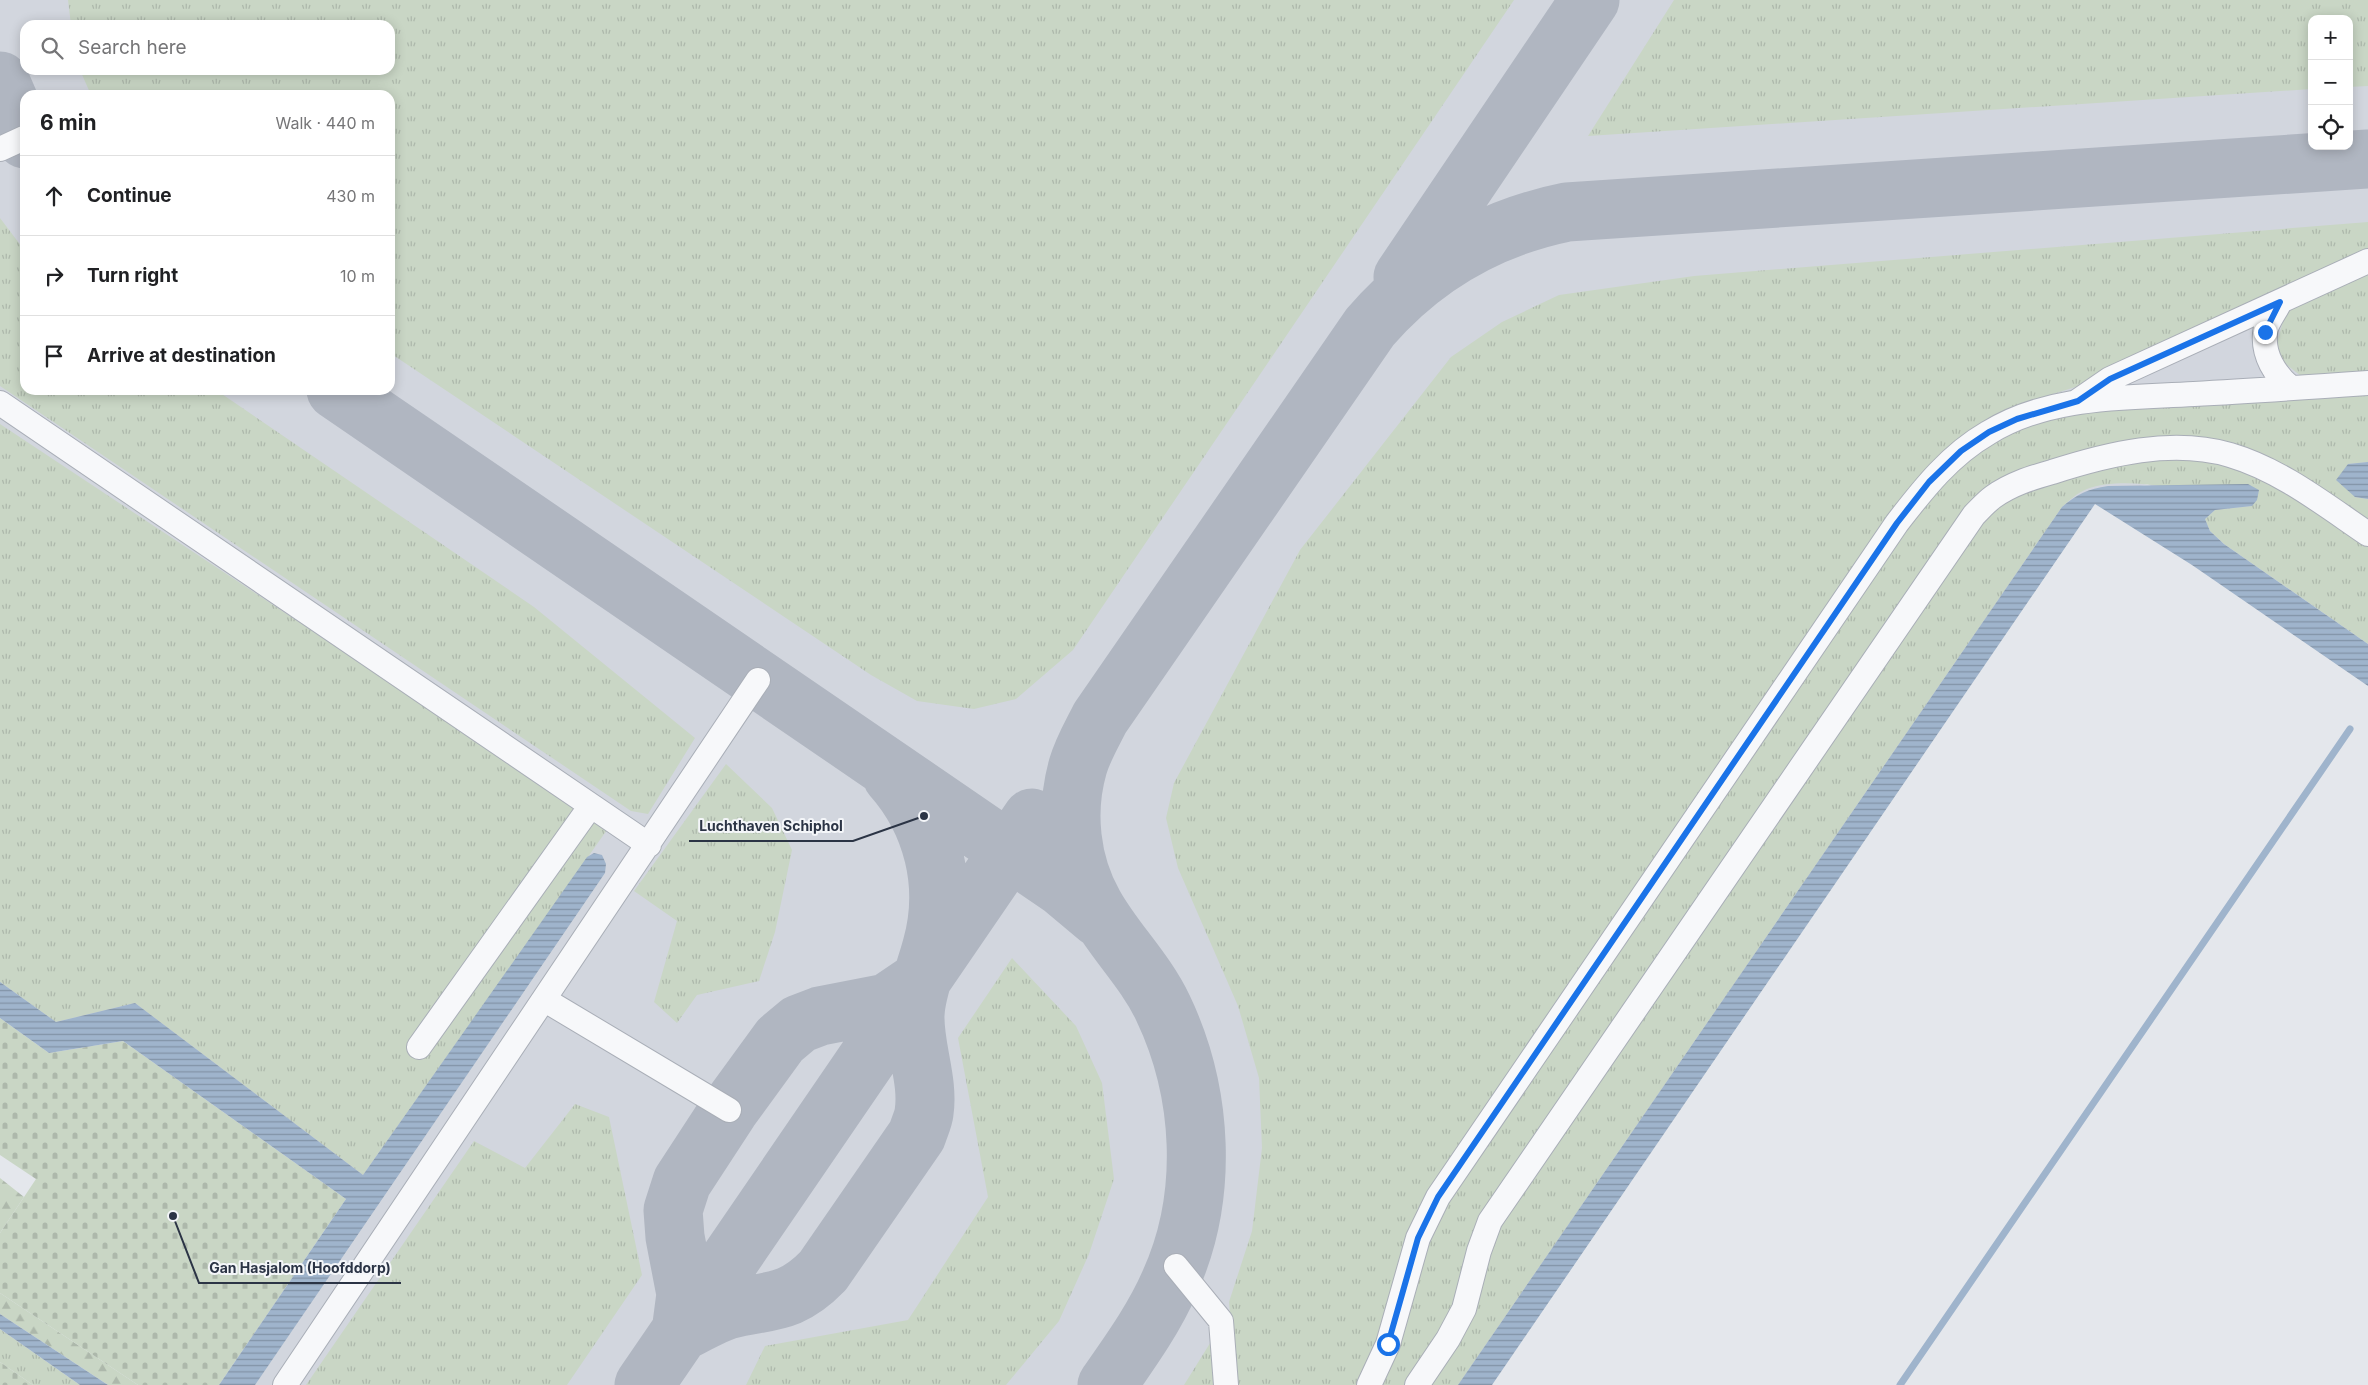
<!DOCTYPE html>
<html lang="en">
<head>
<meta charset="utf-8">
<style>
	body { margin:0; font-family:Inter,sans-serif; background:#f2f2f2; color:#202124 }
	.controls { position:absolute; right:15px; top:15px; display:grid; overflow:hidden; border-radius:10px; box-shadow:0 2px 12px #0003 }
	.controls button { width:45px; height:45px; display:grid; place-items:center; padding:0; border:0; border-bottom:1px solid #e0e0e0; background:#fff; color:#202124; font:25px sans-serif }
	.stop { position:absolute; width:15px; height:15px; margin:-11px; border:4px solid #1a73e8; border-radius:50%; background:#fff }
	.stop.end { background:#1a73e8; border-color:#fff; box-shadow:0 1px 5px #0008 }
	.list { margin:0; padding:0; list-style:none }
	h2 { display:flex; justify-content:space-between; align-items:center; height:65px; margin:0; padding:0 20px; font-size:21px }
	h2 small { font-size:16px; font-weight:400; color:#757577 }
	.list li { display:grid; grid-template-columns:32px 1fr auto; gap:15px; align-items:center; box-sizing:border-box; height:80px; padding:0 20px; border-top:1px solid #e0e0e0 }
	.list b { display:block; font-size:19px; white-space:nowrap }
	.list em { font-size:16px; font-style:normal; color:#757577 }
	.icon { flex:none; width:28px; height:28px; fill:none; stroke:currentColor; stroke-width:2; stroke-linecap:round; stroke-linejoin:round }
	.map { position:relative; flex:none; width:2368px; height:1385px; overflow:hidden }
	.search { position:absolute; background:#fff; box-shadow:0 2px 12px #0003; left:20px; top:20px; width:375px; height:55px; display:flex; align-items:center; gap:12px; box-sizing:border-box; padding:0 18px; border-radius:15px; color:#757577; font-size:19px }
	.panel { position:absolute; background:#fff; box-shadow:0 2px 12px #0003; left:20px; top:90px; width:375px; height:305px; border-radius:15px }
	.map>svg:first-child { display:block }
</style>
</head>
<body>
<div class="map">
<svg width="2368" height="1385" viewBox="0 0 2368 1385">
	<defs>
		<pattern id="grass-tufts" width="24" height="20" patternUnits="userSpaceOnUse" patternTransform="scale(1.25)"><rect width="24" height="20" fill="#c9d6c5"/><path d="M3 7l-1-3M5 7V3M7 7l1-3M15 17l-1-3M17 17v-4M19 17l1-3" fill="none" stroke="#adb8ab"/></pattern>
		<pattern id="forest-firs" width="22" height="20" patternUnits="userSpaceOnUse" patternTransform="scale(1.25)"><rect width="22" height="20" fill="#c9d6c5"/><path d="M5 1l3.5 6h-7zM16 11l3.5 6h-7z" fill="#adb8ab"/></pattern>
		<pattern id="cemetery-stones" width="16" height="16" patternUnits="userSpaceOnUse" patternTransform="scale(1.25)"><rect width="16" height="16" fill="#c9d6c5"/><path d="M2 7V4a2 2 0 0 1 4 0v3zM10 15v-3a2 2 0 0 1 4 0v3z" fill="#adb8ab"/></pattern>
		<pattern id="water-rules" width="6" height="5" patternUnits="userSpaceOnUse" patternTransform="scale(1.25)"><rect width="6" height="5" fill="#9fb4cc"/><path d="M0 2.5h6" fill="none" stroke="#8293a7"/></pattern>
	</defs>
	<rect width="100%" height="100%" fill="#e4e7ec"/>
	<!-- built -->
	<path fill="#d2d6de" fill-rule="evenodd" d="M0 0H2368V639L2148 484 2078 502 1462 1385H227L353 1196 132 1027 60 1037 0 994ZM2312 19H2349V146H2312ZM25 25H390V70H25ZM25 95H390V390H25Z"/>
	<!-- grass -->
	<path fill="url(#grass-tufts)" d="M68 0H1514L1073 650 1016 699 974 709 917 701 871 675 390 353V95H91L80 70H390V25H71Z
		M1674 0H2368V86L2349 87V19H2312V89L1588 136Z
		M0 218 25 251V390H216L534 607 695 738 648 814 631 811 0 386Z
		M2368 222V250L2082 385 2024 403 1976 428 1434 1188 1360 1385H1236L1229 1302 1252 1231 1262 1148 1259 1078 1238 1006 1178 868 1166 818 1174 783 1300 550 1451 357 1502 322 1559 295 1694 276Z
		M2368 272V374L2301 376 2282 361 2277 343 2285 314 2302 302Z
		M2368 390V462L2348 464 2355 497 2368 499V527L2207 445 1996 483 1595 1052 1410 1385H1380L1435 1221 1704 824 1935 490 1968 457 2013 431 2045 421 2104 410Z
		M0 424 560 795 607 830 363 1175 135 1003 56 1022 0 982Z
		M2156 456 2235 463 2368 541V644L2224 544 2210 531 2205 519 2215 510 2252 506C2206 495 2133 473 2087 489 2077 493 2070 500 2062 507L1458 1385H1425L1501 1223 1956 557C1972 538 1986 514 2007 501 2047 476 2111 467 2156 456Z
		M726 764 772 808 792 850 775 932 759 981 697 995 677 1023 654 1002 677 921 634 891Z
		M1012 958 1076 1026 1102 1083 1114 1179 1089 1254 1059 1321 1006 1385H746L765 1346 908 1320 988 1197 958 1038Z
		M575 1104 609 1117 642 1275 567 1385H306L474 1141 525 1168Z
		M0 1329 80 1385H33L0 1362Z
		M1212 1340 1215 1385H1184Z"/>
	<!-- forest -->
	<path fill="url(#forest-firs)" d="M0 1178 24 1197 0 1233Z
		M0 1293 138 1385H108L0 1314Z"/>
	<!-- cemetery -->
	<path fill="url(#cemetery-stones)" d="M0 1018 49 1053 123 1041 346 1199 219 1385H138L0 1293V1233L36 1179 0 1155Z
		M0 1362 33 1385H0Z"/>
	<!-- water -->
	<path fill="url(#water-rules)" d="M2368 462V499L2355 497 2336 480 2348 464Z
		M2248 484 2259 490 2257 500 2252 506 2215 510 2205 519 2210 531 2224 544 2368 644V686L2192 565 2095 504 1492 1385H1458L2062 507C2077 494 2088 489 2108 486Z
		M594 853 602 855 606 864 605 873 255 1385H219L346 1199 123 1041 49 1053 0 1018V982L56 1022 135 1003 363 1175 587 857Z
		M0 1314 108 1385H80L0 1329Z"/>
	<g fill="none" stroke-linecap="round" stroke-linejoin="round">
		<!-- stream -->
		<path stroke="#9fb4cc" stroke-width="7" d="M1900 1385 2350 729"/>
		<!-- taxiway -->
		<path stroke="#b0b6c1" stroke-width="59" d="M0 81 25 139
			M1403 277 1590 0
			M336 390 1062 887 1099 918
			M681 1332C696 1325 711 1315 727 1310 769 1299 789 1306 823 1271L917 1135C919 1128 923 1120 924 1113 929 1081 914 1048 915 1015 916 991 926 969 932 946 949 886 933 822 892 776
			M681 1332 686 1294 675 1237 673 1210 682 1182 729 1110 780 1040 799 1024 820 1016 887 1003 921 980
			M644 1385 1032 818
			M1107 1385C1130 1352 1154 1319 1170 1282 1209 1196 1203 1092 1163 1008 1145 970 1114 941 1094 905 1070 863 1065 811 1078 766 1083 749 1092 734 1100 718L1370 327C1422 267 1488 228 1567 212L2368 159"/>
		<!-- minor casing -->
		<g stroke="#a9aeb7" stroke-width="26">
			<path id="minor" d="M0 149 24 138
				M2280 302C2276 311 2265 324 2265 334 2263 355 2275 375 2291 388
				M2078 401 2110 379 2368 261
				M0 403 649 845
				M545 1000 729 1110
				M419 1047 590 807
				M1176 1266 1221 1321 1226 1385
				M285 1385 758 680
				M1369 1385 1388 1344 1418 1238 1438 1197 1897 523C1924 488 1950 455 1988 433 2049 395 2125 398 2194 394 2252 391 2310 387 2368 383
				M1417 1385 1448 1339 1464 1309 1479 1251 1490 1221 1974 515C1980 509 1986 502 1993 497 2011 484 2031 478 2052 472 2108 454 2172 438 2230 455 2281 470 2325 505 2368 534"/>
		</g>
		<!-- minor -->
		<use href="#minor" stroke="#f7f8fa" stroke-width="24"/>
	</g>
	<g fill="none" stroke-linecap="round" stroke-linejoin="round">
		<!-- route -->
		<path stroke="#1a73e8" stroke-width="6" d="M1388 1344 1418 1238 1438 1197 1897 523 1929 482 1961 451 1989 432 2017 419 2078 401 2110 379 2280 302 2265 332"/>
	</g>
	<!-- callouts -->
	<path fill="none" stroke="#2b3445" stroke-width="2" d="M924 816L853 841H689M173 1216L199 1283H401"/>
	<g fill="#2b3445" stroke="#f4f6f9" stroke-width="2">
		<circle cx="924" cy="816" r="5"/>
		<circle cx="173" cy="1216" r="5"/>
	</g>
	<g font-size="14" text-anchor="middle" font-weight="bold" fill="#2b3445" stroke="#f4f6f9" stroke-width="4" stroke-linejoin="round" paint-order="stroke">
		<text x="771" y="831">Luchthaven Schiphol</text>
		<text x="300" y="1273">Gan Hasjalom (Hoofddorp)</text>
	</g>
</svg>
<div class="controls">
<button>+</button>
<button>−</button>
<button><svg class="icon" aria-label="locate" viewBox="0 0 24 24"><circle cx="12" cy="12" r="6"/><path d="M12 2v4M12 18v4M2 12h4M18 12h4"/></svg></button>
</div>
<div class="stop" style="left:1388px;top:1344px"></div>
<div class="stop end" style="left:2265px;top:332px"></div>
<div class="search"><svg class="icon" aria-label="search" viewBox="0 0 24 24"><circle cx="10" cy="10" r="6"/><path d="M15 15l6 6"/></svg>Search here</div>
<section class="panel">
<h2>6 min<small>Walk · 440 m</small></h2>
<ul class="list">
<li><svg class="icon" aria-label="ahead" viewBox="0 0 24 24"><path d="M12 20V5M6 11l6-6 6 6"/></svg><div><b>Continue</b></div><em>430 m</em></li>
<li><svg class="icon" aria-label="right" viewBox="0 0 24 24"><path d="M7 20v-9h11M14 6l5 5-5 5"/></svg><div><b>Turn right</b></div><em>10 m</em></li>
<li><svg class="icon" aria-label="arrive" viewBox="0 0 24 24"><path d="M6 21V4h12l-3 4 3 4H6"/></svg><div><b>Arrive at destination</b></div></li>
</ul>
</section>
</div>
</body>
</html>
